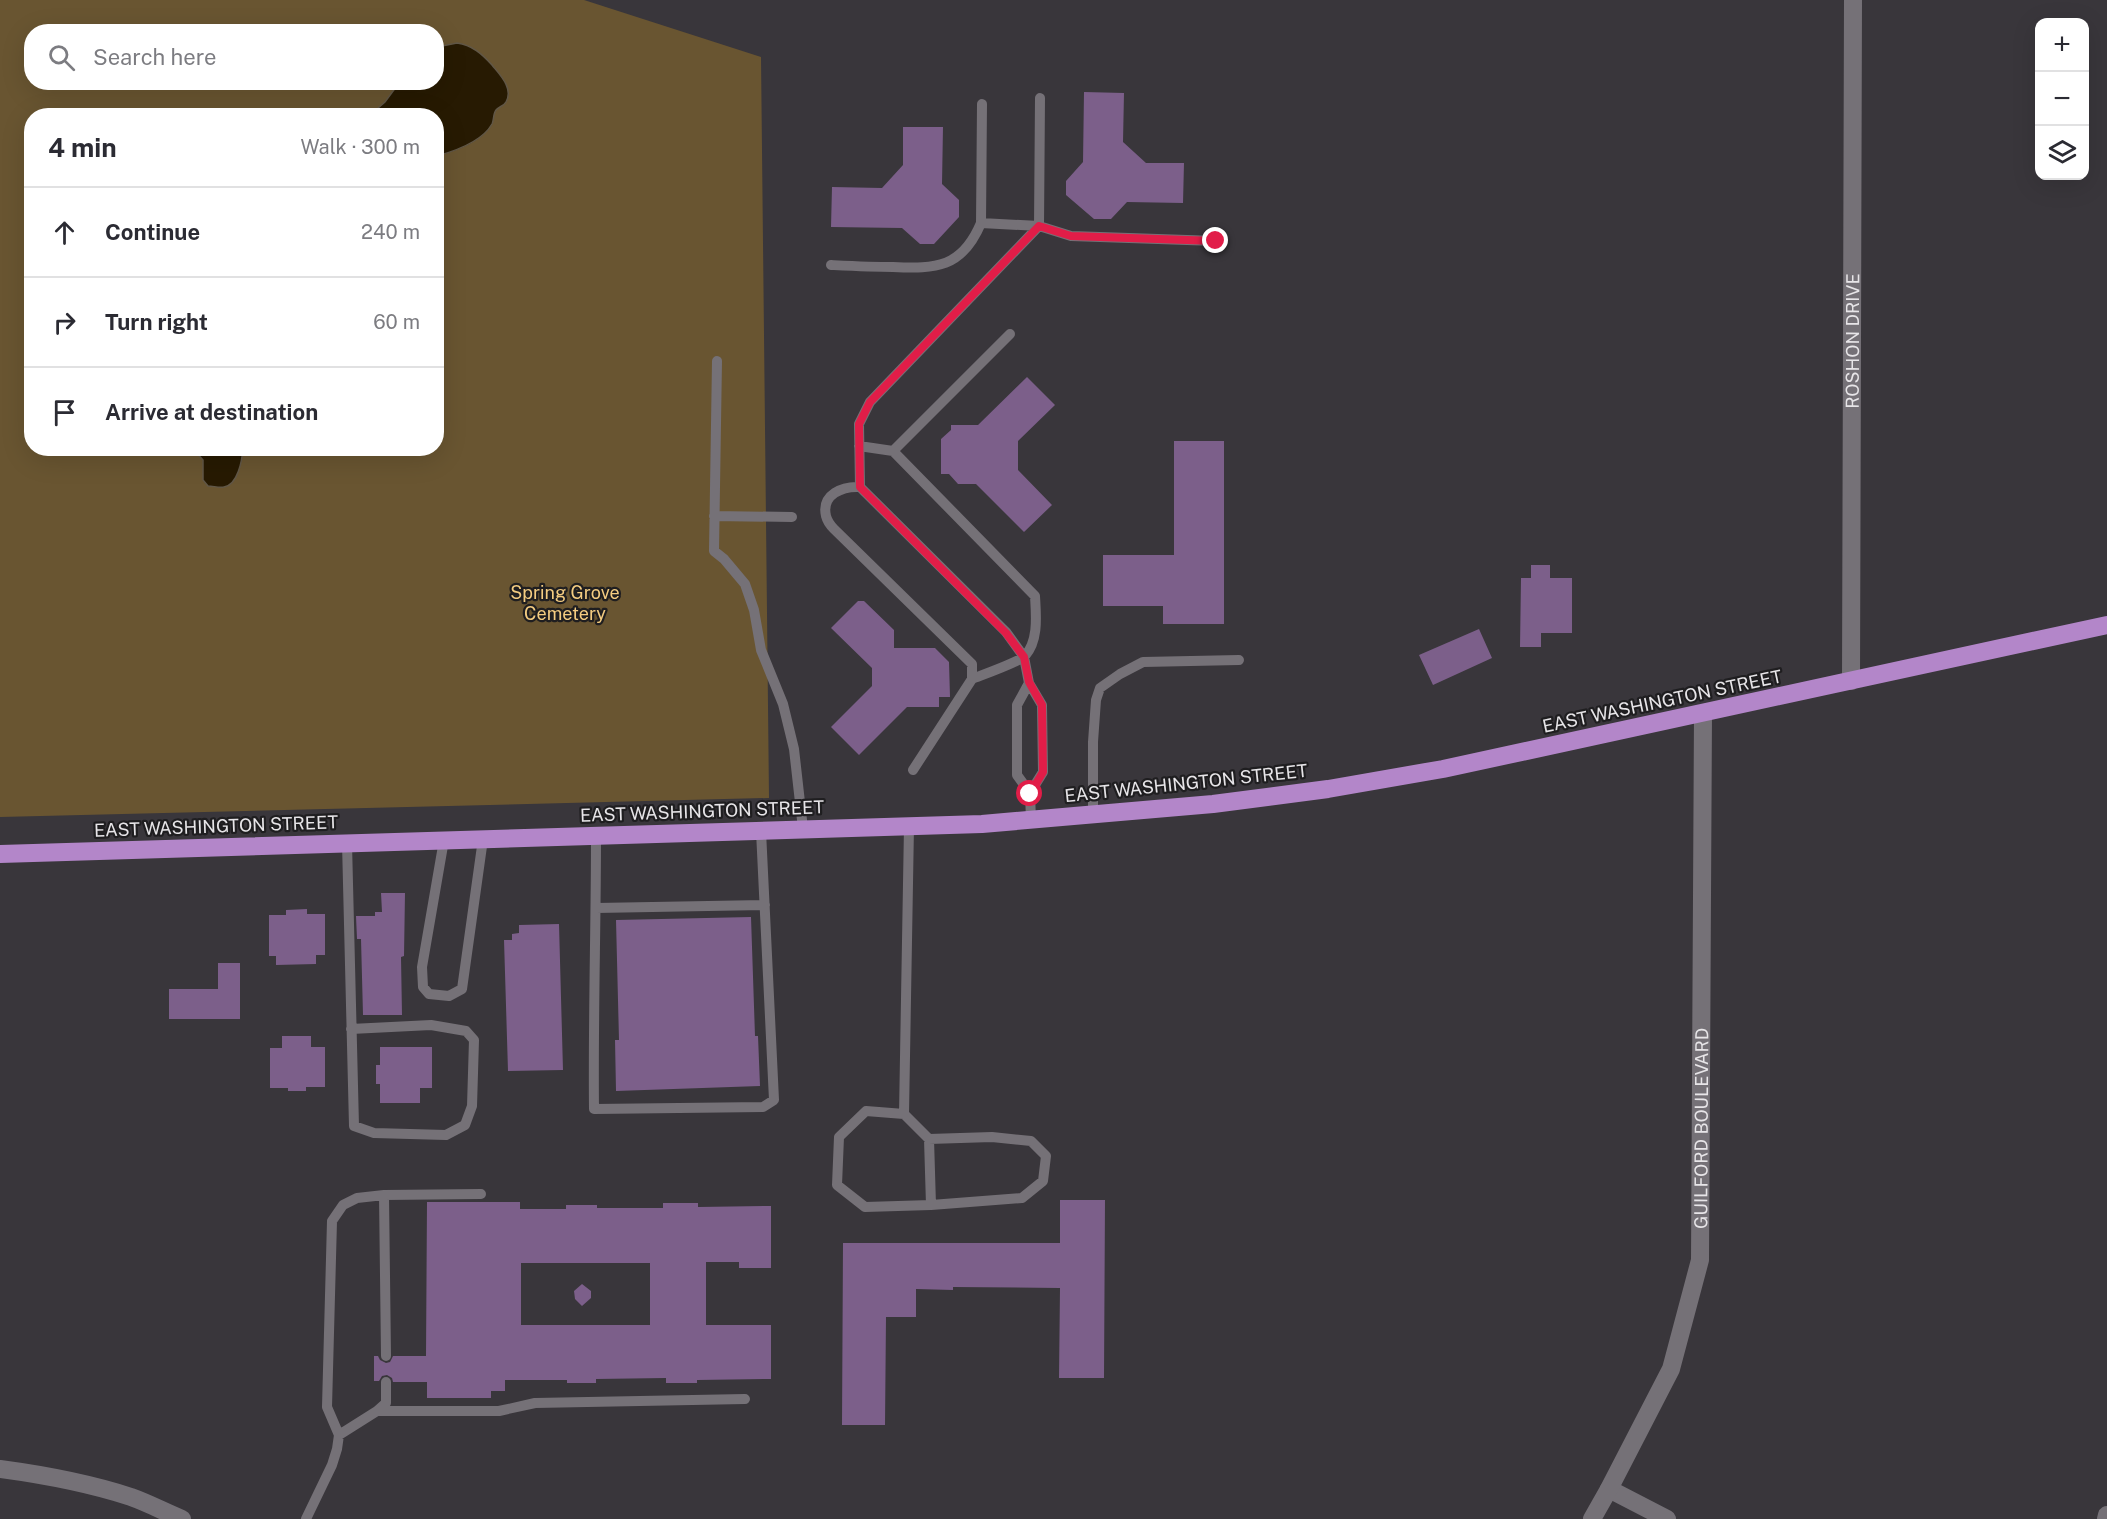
<!DOCTYPE html>
<html lang="en">
<head>
<meta charset="utf-8">
<style>
	body { margin:0; font-family:"Public Sans",sans-serif; background:#f2f2f3; color:#2b2b33 }
	.controls { position:absolute; right:18px; top:18px; display:grid; overflow:hidden; border-radius:12px; box-shadow:0 6px 24px #0002 }
	.controls button { width:54px; height:54px; display:grid; place-items:center; padding:0; border:0; border-bottom:2px solid #e1e1e2; background:#fff; color:#2b2b33; font:30px sans-serif }
	.stop { position:absolute; width:18px; height:18px; margin:-14px; border:4px solid #e11d48; border-radius:50%; background:#fff }
	.stop.end { background:#e11d48; border-color:#fff; box-shadow:0 2px 6px #0008 }
	.list { margin:0; padding:0; list-style:none }
	h2 { display:flex; justify-content:space-between; align-items:center; height:78px; margin:0; padding:0 24px; font-size:26px }
	h2 small { font-size:20px; font-weight:400; color:#7c7c81 }
	.list li { display:grid; grid-template-columns:39px 1fr auto; gap:18px; align-items:center; box-sizing:border-box; height:90px; padding:0 24px; border-top:2px solid #e1e1e2 }
	.list b { display:block; font-size:22px; white-space:nowrap }
	.list em { font-size:20px; font-style:normal; color:#7c7c81 }
	.icon { flex:none; width:33px; height:33px; fill:none; stroke:currentColor; stroke-width:2; stroke-linecap:round; stroke-linejoin:round }
	.map { position:relative; flex:none; width:2107px; height:1519px; overflow:hidden }
	.search { position:absolute; background:#fff; box-shadow:0 6px 24px #0002; left:24px; top:24px; width:420px; height:66px; display:flex; align-items:center; gap:15px; box-sizing:border-box; padding:0 21px; border-radius:24px; color:#7c7c81; font-size:22px }
	.panel { position:absolute; background:#fff; box-shadow:0 6px 24px #0002; left:24px; top:108px; width:420px; height:348px; border-radius:24px }
	.map>svg:first-child { display:block }
</style>
</head>
<body>
<div class="map">
<svg width="2107" height="1519" viewBox="0 0 2107 1519">
	<rect width="100%" height="100%" fill="#39363b"/>
	<!-- green -->
	<path fill="#695531" fill-rule="evenodd" d="M0 0H584L761 57 769 798 0 817ZM32 32H436V82H32ZM32 116H436V448H32Z"/>
	<!-- water -->
	<path fill="#271a02" stroke="#615747" stroke-width="1.5" d="M457 43C472 45 482 54 492 65 499 74 514 88 506 102 504 106 498 107 496 110 493 114 494 120 492 124 482 142 455 151 437 156L436 116 370 115 385 102 399 83 436 82 437 47Z
		M193 449H243C242 460 238 485 224 487 219 488 213 486 208 486L203 480V460Z"/>
	<!-- building -->
	<path fill="#7c5f8a" fill-rule="evenodd" d="M1084 92 1124 93 1123 142 1146 163H1184L1183 203 1127 202 1111 219H1094L1066 195V181L1083 162Z
		M903 127H943L942 184 959 200V217L934 244H920L902 228 831 227 832 187 882 188 903 165Z
		M1027 377 1055 405 1018 441V470L1052 505 1024 532 976 484H958L949 474H941V439L951 430V425H978Z
		M1174 441H1224V624H1163V606H1103V555H1174Z
		M1531 565H1550V578H1572V633H1541V647H1520L1521 578H1531Z
		M858 601H864L894 630V648H935L949 662 950 697H939V707H907L859 755 831 727 872 686V668L831 628Z
		M1479 629 1492 658 1433 685 1419 655Z
		M381 893H405L404 956 401 957 402 1015H363L361 939H357L356 916H375V912H382Z
		M307 909V914H325V955H316V964L276 965V956H269V915H286V910Z
		M751 917 755 1036H758L760 1086 616 1091 615 1040H619L616 920Z
		M559 924 563 1070 508 1071 504 940H512V934L519 933V925Z
		M218 963H240V1019H169V989H218Z
		M282 1036H311V1047H325V1087H306V1091H288V1088H270V1048H282Z
		M380 1047H432V1088H420V1103H380V1084H376V1065H380Z
		M1060 1200H1105L1104 1378H1059L1060 1288 953 1287V1290L916 1289V1317H886L885 1425H842L843 1243H1060Z
		M427 1202H520V1209H566V1205H597V1208H663V1203H698V1207L771 1206V1268H739V1262H706V1325H771V1379L697 1380V1383H666V1378L596 1379V1383H567V1380H505V1391H491V1398H427V1382H393L392 1378 387 1375 382 1376 379 1381H374V1356H378L380 1360 386 1363 390 1362 393 1356H426ZM521 1263H650V1325H521Z
		M582 1284 591 1291V1298L582 1306 575 1299 574 1291Z"/>
	<g fill="none" stroke-linecap="round" stroke-linejoin="round">
		<!-- lane -->
		<path stroke="#757177" stroke-width="10" d="M981 223 1039 226 1040 98
			M831 265C852 266 872 267 893 267 936 269 962 268 981 223L982 104
			M717 361 714 551 724 559 745 584 754 610 761 650 783 704 794 749 803 829
			M859 446 893 451 1035 596C1036 615 1039 640 1025 656 1019 662 982 675 972 679
			M893 451 1010 334
			M860 487 859 424 870 402 1039 226 1071 236 1216 241
			M714 516 792 517
			M913 770 972 679V664L834 529C831 526 827 520 826 516 821 494 843 486 860 487L1006 632 1024 657 1029 683
			M1030 793 1017 775V705L1029 683 1042 705 1043 772 1030 793 1031 820
			M1093 815V742L1096 700 1100 688 1120 674 1143 662 1239 660
			M596 836C596 927 593 1018 594 1109L763 1107 774 1100 761 831
			M444 840 422 967 423 987 429 994 449 996 462 989 483 839
			M347 843 354 1126 374 1133 446 1135 465 1125 472 1106 474 1040 466 1031 431 1025 351 1029
			M596 908 765 905
			M904 1114 929 1139 992 1137 1031 1141 1046 1156 1043 1181 1022 1198 931 1205 865 1207 837 1185 839 1137 866 1111 904 1114 909 826
			M929 1139 931 1205
			M384 1195 386 1356
			M377 1411H499L535 1403 745 1399
			M339 1435 377 1411 386 1403V1382
			M306 1519 332 1465 337 1449 339 1435 327 1407 332 1221 343 1205 357 1198 384 1195 481 1194"/>
		<!-- street -->
		<g stroke="#757177" stroke-width="18">
			<path id="s1" d="M1851 681 1853 0"/>
			<path d="M1609 1489 1667 1519"/>
			<path d="M2106 1519 2107 1515"/>
		</g>
		<!-- secondary -->
		<g stroke="#757177" stroke-width="18">
			<path d="M0 1469C45 1475 88 1483 131 1497 148 1503 165 1512 182 1519"/>
			<path id="s2" d="M1592 1519 1609 1489 1671 1369 1700 1260 1703 714"/>
		</g>
		<!-- highway -->
		<path stroke="#b386c9" stroke-width="18" d="M0 854 982 824 1213 804 1328 789 1443 769 2107 625"/>
	</g>
	<g fill="none" stroke-linecap="round" stroke-linejoin="round">
		<!-- route -->
		<path stroke="#e11d48" stroke-width="8" d="M1030 794 1043 772 1042 705 1029 682 1024 657 1006 633 860 487 859 424 870 402 1039 226 1071 236 1216 241"/>
	</g>
	<g text-anchor="middle" dominant-baseline="central" stroke-width="4.5" stroke-linejoin="round" paint-order="stroke">
		<!-- street labels -->
		<g font-size="18" fill="#e7e5e8" stroke="#1f1e20">
			<text stroke="none"><textPath href="#s1" startOffset="340">ROSHON DRIVE</textPath></text>
			<text transform="translate(1662 701) rotate(-12)">EAST WASHINGTON STREET</text>
			<text transform="translate(1186 783) rotate(-6)">EAST WASHINGTON STREET</text>
			<text transform="translate(702 811) rotate(-2)">EAST WASHINGTON STREET</text>
			<text transform="translate(216 826) rotate(-2)">EAST WASHINGTON STREET</text>
			<text stroke="none"><textPath href="#s2" startOffset="414">GUILFORD BOULEVARD</textPath></text>
		</g>
		<!-- park labels -->
		<g font-size="18" fill="#f4cc81" stroke="#1f1e20">
			<text x="565" y="592">Spring Grove<tspan x="565" dy="21">Cemetery</tspan></text>
		</g>
	</g>
</svg>
<div class="controls">
<button>+</button>
<button>−</button>
<button><svg class="icon" aria-label="layers" viewBox="0 0 24 24"><path d="M12 4l9 5-9 5-9-5zM3 14l9 5 9-5"/></svg></button>
</div>
<div class="stop" style="left:1030px;top:794px"></div>
<div class="stop end" style="left:1216px;top:241px"></div>
<div class="search"><svg class="icon" aria-label="search" viewBox="0 0 24 24"><circle cx="10" cy="10" r="6"/><path d="M15 15l6 6"/></svg>Search here</div>
<section class="panel">
<h2>4 min<small>Walk · 300 m</small></h2>
<ul class="list">
<li><svg class="icon" aria-label="ahead" viewBox="0 0 24 24"><path d="M12 20V5M6 11l6-6 6 6"/></svg><div><b>Continue</b></div><em>240 m</em></li>
<li><svg class="icon" aria-label="right" viewBox="0 0 24 24"><path d="M7 20v-9h11M14 6l5 5-5 5"/></svg><div><b>Turn right</b></div><em>60 m</em></li>
<li><svg class="icon" aria-label="arrive" viewBox="0 0 24 24"><path d="M6 21V4h12l-3 4 3 4H6"/></svg><div><b>Arrive at destination</b></div></li>
</ul>
</section>
</div>
</body>
</html>
